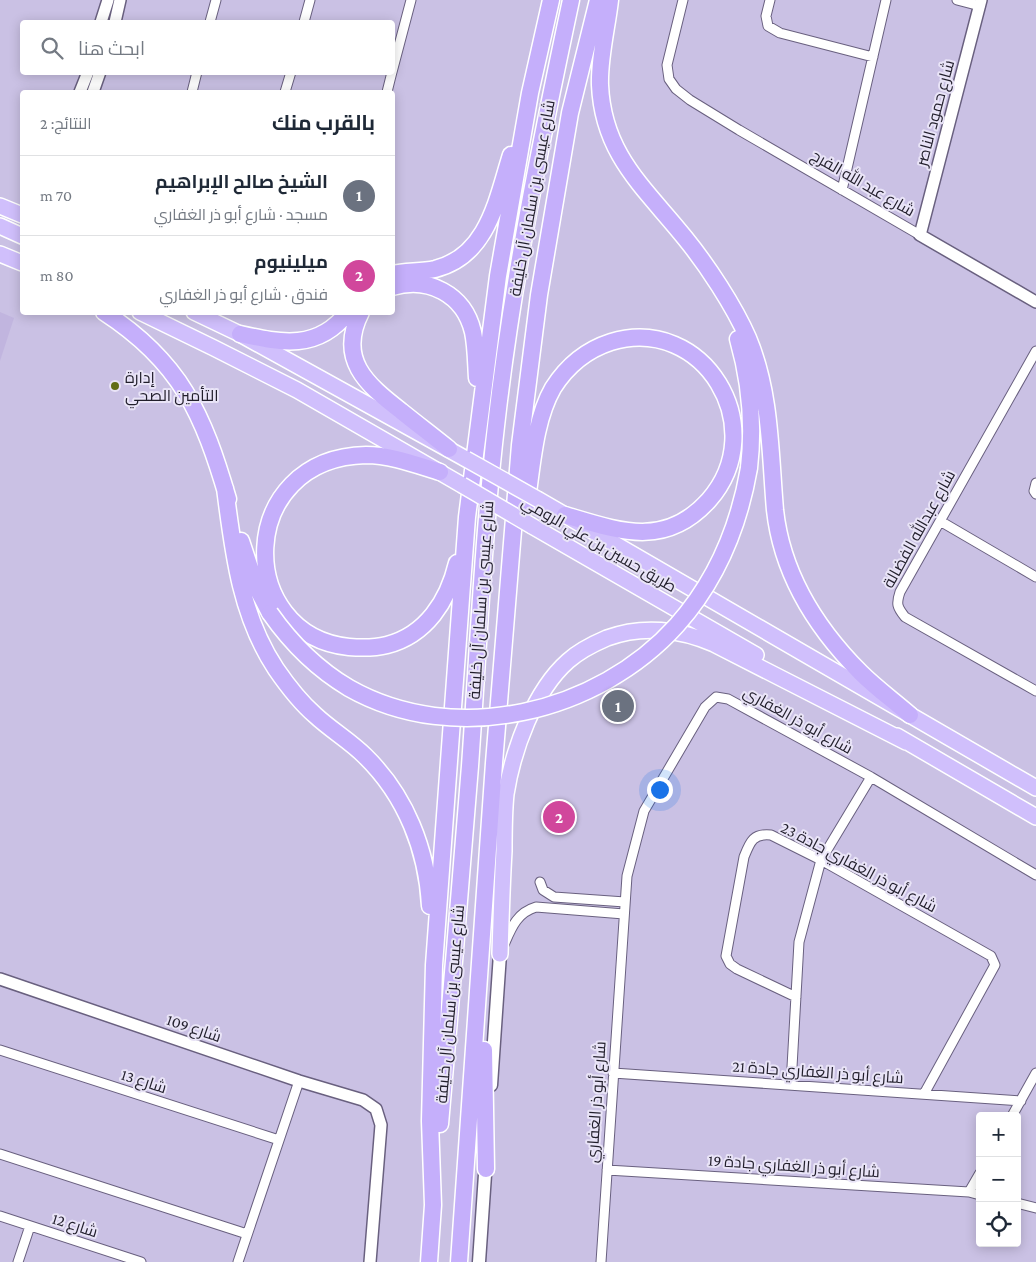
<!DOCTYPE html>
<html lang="ar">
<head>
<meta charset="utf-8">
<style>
	body { margin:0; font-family:"Crimson Pro",Cairo,serif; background:#f6f6f7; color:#1f2937; direction:rtl }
	.controls { position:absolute; right:15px; bottom:15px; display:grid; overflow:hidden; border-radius:5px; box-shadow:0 2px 12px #0003 }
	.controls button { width:45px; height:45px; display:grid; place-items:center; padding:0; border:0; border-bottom:1px solid #e0e1e3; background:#fff; color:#1f2937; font:25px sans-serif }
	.you { position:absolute; left:659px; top:789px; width:18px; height:18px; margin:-12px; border:4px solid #fff; border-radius:50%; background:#1a73e8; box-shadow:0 0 0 8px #1a73e833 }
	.badge { display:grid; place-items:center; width:32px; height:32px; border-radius:50%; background:#db2777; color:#fff; font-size:16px; font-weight:700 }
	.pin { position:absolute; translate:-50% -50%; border:2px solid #fff; box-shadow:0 1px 5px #0006 }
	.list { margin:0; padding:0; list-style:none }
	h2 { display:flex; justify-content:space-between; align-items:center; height:65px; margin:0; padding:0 20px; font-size:21px }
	h2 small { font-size:16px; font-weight:400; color:#747a83 }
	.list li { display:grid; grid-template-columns:32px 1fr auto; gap:15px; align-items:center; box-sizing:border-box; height:80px; padding:0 20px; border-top:1px solid #e0e1e3 }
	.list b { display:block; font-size:19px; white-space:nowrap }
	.list p { margin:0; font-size:16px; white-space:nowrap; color:#747a83 }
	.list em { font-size:16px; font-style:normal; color:#747a83 }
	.icon { flex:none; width:28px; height:28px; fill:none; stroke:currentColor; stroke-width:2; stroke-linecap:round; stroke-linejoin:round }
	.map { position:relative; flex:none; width:1036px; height:1262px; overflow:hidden; direction:ltr }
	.search { position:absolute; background:#fff; box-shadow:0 2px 12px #0003; left:20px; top:20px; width:375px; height:55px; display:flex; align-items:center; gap:12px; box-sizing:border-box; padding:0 18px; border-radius:5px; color:#747a83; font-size:19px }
	.panel { position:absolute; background:#fff; box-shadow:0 2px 12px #0003; left:20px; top:90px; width:375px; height:225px; border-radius:5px; direction:rtl }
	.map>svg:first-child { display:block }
</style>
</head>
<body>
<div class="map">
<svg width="1036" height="1262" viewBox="0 0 1036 1262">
	<rect width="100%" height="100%" fill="#cac1e4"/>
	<!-- built -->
	<path fill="#c1b5df" d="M0 312 14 318 0 361Z"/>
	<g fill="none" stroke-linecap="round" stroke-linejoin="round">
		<!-- minor casing -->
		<g stroke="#69607f" stroke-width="11">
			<path id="minor" d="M683 0 667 65 669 79 676 89 690 100 739 130 920 235
				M770 0 766 16 768 26 780 33 873 57
				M957 0 980 6
				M210 22 216 0
				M304 22 310 0
				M392 72 411 0
				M192 92 197 72
				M285 92 291 72
				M387 92 392 72
				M842 190 886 0
				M1036 351 900 592C896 604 897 607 905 617L1036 691
				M1036 483 1034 491 1036 494
				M940 521 1036 577
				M540 882 543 890 554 897 625 902
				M503 947C511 929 516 913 536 907L624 914
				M796 997 737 969 730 964 726 956 744 857C750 842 753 833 771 835L821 860 991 956 995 965 924 1094
				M0 1050 279 1140
				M613 1073 1021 1101
				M791 1085 799 942 821 860 871 777
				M1012 1116 1036 1073
				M0 1154 247 1234
				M607 1170 969 1192 980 1195
				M969 1192 980 1173
				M1017 1203 1036 1208
				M0 1216 141 1262
				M18 1262 30 1226
				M238 1262 299 1081
				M601 1262 627 876 644 811 705 707 716 697 728 699 871 777 1036 875"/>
		</g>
		<!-- tertiary casing -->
		<g stroke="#69607f" stroke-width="14">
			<path id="tertiary" d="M981 0 920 235 1036 302
				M101 22 108 0
				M115 22 120 0
				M80 92 88 72
				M93 92 100 72
				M0 979 299 1081 363 1100 376 1109 381 1125 370 1262"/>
		</g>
		<!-- secondary casing -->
		<g stroke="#69607f" stroke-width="15">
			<path id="secondary" d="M491 1085 500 954
				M479 1262 486 1160"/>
		</g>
		<!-- trunk casing -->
		<g stroke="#fff" stroke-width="18">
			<path id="trunk" d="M0 206 22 215
				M0 226 22 236
				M0 254 22 263
				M140 312 214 348 297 390 462 485
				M194 312 240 334 466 459
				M539 500 1036 788
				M532 526 756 655
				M897 736 1036 817
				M500 954C501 919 502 885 504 851 504 832 504 813 506 794 513 750 534 691 568 661 579 651 593 644 607 638 642 625 680 629 714 644L906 742"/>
		</g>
		<!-- motorway casing -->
		<g stroke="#fff" stroke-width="19">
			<path id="motorway" d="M610 0C607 27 599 58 600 85 603 155 645 188 685 238 707 265 734 306 748 338 771 393 770 452 775 510 782 574 816 628 861 673 876 688 894 701 910 715
				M392 274C406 271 421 272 435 269 488 256 497 199 511 155
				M392 287C428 276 464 294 473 332 476 346 476 363 477 378
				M104 312C181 362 203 414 228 499
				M361 312C337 359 366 384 401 411 417 424 433 436 449 449
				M240 334C281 343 318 351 348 312
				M738 339C750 381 754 425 749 468
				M440 472C417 465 391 455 366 455 235 458 234 635 349 647 361 648 375 648 387 645 426 635 448 601 457 563
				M225 488C233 550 240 615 276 669 287 685 300 702 315 715 331 730 350 741 365 756 406 796 427 850 430 906
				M526 506C532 469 534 421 553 388 567 366 586 350 611 342 704 314 772 428 709 500 665 549 619 531 565 515
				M241 541 256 586 270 613
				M484 1050 486 1169
				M440 1124C450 1005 461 885 470 766 478 653 483 539 496 426 512 283 541 141 571 0
				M429 1262 433 1205 430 1121 434 965 467 517 498 276 530 93 551 0
				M459 1262 494 763 520 445 539 295 570 113 598 0"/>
		</g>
		<!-- minor -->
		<use href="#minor" stroke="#fff" stroke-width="9"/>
		<!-- tertiary -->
		<use href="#tertiary" stroke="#fff" stroke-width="11"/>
		<!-- secondary -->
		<use href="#secondary" stroke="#fff" stroke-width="12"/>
		<!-- trunk -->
		<use href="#trunk" stroke="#d0bffc" stroke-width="15"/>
		<!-- motorway -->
		<use href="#motorway" stroke="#c5affb" stroke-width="16"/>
		<!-- trunk-bridge casing -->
		<g stroke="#fff" stroke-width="18" stroke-linecap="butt">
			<path id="trunk-bridge" d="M466 459 539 500
				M462 485 532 526"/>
		</g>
		<!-- motorway-bridge casing -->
		<g stroke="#fff" stroke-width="19" stroke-linecap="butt">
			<path id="motorway-bridge" d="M270 613C291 643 317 669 349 688 455 748 598 713 677 625 717 580 739 526 749 468"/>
		</g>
		<!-- trunk-bridge -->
		<use href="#trunk-bridge" stroke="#d0bffc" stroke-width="15"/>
		<!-- motorway-bridge -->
		<use href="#motorway-bridge" stroke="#c5affb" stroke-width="16"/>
	</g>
	<!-- markers -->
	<circle fill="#616d16" stroke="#e9e4f7" stroke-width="2" cx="115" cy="386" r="5"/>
	<g text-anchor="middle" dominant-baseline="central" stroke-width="4" stroke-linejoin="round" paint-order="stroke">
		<!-- street labels -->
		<g font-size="16" fill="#211e2b" stroke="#e9e4f7">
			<text transform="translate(935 113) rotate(-75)">شارع حمود الناصر</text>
			<text transform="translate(863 183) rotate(30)">شارع عبد الله الفرج</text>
			<text transform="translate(532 198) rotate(-80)">شارع عيسى بن سلمان آل خليفة</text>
			<text transform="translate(919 529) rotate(-61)">شارع عبدالله الفضالة</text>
			<text transform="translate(599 544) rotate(30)">طريق حسين بن علي الرومي</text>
			<text transform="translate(481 600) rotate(-86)">شارع عيسى بن سلمان آل خليفة</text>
			<text transform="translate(798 720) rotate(29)">شارع أبو ذر الغفاري</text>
			<text transform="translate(859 867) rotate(28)">شارع أبو ذر الغفاري جادة 23</text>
			<text transform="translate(450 1004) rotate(-85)">شارع عيسى بن سلمان آل خليفة</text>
			<text transform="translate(194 1028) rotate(19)">شارع 109</text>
			<text transform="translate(818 1072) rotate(4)">شارع أبو ذر الغفاري جادة 21</text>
			<text transform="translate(144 1081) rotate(18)">شارع 13</text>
			<text transform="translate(596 1102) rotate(-86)">شارع أبو ذر الغفاري</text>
			<text transform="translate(794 1166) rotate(4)">شارع أبو ذر الغفاري جادة 19</text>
			<text transform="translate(75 1225) rotate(18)">شارع 12</text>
		</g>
		<!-- poi labels -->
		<g font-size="16" fill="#211e2b" stroke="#e9e4f7" text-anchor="start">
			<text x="125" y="377">إدارة<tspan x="125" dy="18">التأمين الصحي</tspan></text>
		</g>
	</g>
</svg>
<div class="controls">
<button>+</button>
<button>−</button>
<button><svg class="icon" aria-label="locate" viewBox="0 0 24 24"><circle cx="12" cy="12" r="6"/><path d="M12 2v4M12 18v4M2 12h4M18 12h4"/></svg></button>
</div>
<div class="you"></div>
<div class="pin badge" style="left:618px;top:706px;background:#6b7280">1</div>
<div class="pin badge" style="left:559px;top:817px;background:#d1479c">2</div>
<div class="search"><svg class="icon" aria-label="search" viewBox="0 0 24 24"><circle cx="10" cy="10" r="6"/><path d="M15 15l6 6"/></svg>ابحث هنا</div>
<section class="panel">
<h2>بالقرب منك<small>النتائج: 2</small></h2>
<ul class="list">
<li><span class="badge" style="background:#6b7280">1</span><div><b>الشيخ صالح الإبراهيم</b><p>مسجد · شارع أبو ذر الغفاري</p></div><em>70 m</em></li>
<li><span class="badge" style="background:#d1479c">2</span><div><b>ميلينيوم</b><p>فندق · شارع أبو ذر الغفاري</p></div><em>80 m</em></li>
</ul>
</section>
</div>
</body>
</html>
